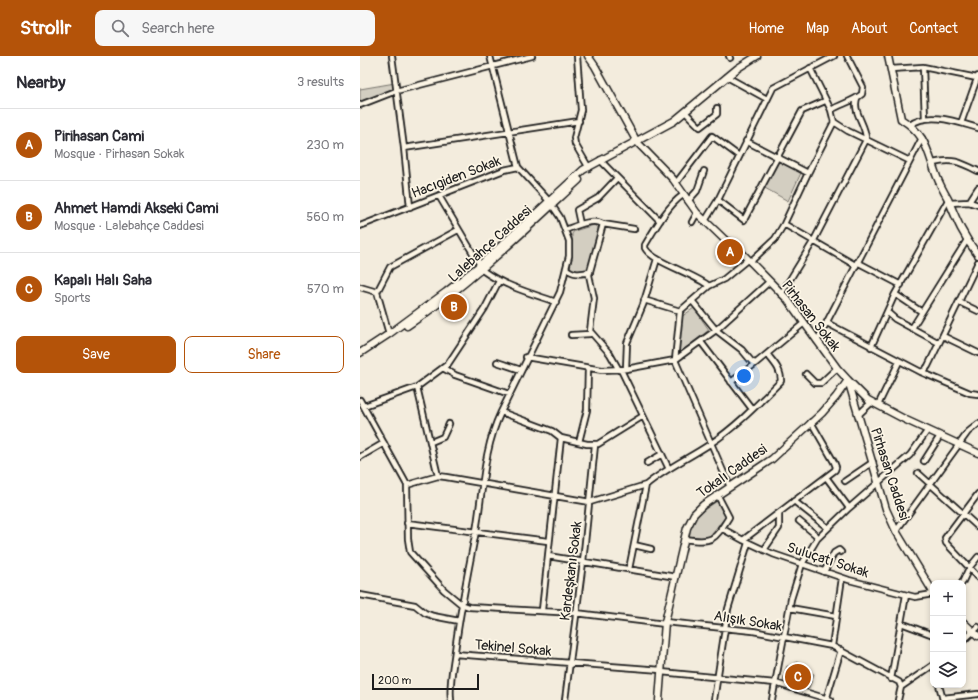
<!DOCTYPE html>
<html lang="en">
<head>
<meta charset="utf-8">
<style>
	body { margin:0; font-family:Pangolin,sans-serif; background:#f7f7f7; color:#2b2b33 }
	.controls { position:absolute; right:12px; bottom:12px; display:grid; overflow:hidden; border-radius:8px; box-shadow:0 2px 6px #0003 }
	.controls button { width:36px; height:36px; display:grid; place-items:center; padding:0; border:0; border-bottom:1px solid #e1e1e2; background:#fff; color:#2b2b33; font:20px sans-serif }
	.scale { position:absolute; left:12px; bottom:10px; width:107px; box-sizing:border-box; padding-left:4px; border:2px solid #1c1c1c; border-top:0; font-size:11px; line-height:14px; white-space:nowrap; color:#1c1c1c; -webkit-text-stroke:3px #fcf5e5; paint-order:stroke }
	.you { position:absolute; left:384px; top:320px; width:14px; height:14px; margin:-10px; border:3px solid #fff; border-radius:50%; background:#1a73e8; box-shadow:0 0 0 6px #1a73e833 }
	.badge { display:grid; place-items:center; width:26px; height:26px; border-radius:50%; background:#b45309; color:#fff; font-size:13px; font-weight:700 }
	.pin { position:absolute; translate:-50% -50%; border:2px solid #fff; box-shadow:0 1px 4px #0006 }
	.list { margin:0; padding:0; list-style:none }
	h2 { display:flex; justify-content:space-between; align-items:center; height:52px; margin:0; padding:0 16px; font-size:17px }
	h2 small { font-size:13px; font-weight:400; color:#7c7c81 }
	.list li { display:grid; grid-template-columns:26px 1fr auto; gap:12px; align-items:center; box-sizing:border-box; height:72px; padding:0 16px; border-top:1px solid #e1e1e2 }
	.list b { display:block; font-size:15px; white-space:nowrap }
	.list p { margin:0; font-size:13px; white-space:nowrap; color:#7c7c81 }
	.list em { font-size:13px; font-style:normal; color:#7c7c81 }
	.actions { display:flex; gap:8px; padding:12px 16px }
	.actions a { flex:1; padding:9px 0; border:1px solid #b45309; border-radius:8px; text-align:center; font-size:14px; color:#b45309 }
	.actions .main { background:#b45309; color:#fff }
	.icon { flex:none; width:22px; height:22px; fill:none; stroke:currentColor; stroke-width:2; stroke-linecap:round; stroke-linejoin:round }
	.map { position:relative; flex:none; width:618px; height:644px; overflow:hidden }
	header { display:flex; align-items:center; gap:24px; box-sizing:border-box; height:56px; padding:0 20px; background:#b45309; color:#fff }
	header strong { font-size:19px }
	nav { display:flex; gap:22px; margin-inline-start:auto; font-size:14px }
	.search { width:280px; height:36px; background:#f7f7f7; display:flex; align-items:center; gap:10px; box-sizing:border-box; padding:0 14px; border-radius:8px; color:#7c7c81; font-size:15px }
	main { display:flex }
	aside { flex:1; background:#fff }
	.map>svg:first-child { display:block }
</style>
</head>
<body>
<header>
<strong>Strollr</strong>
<div class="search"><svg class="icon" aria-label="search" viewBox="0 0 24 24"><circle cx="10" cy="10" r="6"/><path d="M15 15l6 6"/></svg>Search here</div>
<nav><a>Home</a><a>Map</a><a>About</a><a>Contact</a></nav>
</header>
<main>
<aside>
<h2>Nearby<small>3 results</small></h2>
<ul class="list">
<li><span class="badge">A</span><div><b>Pirihasan Cami</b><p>Mosque · Pirhasan Sokak</p></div><em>230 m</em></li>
<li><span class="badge">B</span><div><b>Ahmet Hamdi Akseki Cami</b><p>Mosque · Lalebahçe Caddesi</p></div><em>560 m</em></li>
<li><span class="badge">C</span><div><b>Kapalı Halı Saha</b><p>Sports</p></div><em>570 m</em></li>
</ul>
<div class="actions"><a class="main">Save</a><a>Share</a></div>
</aside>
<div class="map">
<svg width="618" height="644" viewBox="0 0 618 644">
	<rect width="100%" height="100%" fill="#f3ecdd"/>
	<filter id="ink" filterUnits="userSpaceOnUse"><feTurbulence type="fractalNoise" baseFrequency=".025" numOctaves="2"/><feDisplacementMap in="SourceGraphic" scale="8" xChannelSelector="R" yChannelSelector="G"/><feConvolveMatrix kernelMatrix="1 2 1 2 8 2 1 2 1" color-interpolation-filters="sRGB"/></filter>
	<g filter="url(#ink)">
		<!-- green -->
		<path fill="#d3cec1" stroke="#78756e" d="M35 27 34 34 0 47V33Z
			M419 104 439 114 441 117 428 145 403 131 416 105Z
			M234 169 239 173 228 212 225 215 211 214 210 212 212 202V178L214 175Z
			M334 252 349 274 319 297 317 295 321 261Z
			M357 445 367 459 347 483 327 481C332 460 340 457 357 445Z
			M436 606 448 610 447 615 454 618 449 632 423 624 427 610 434 612Z"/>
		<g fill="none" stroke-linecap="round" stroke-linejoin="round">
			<!-- street casing -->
			<g stroke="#1c1c1c" stroke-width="8">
				<path id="street" d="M32 0 44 92 219 65
					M130 0 158 111
					M217 0 221 54 214 82 215 88 229 112
					M369 0 370 2
					M563 11 565 63
					M450 12 471 54 474 66 488 75 550 105
					M531 13 563 11 617 22
					M367 21 407 43
					M0 49 36 35 172 0
					M471 54C481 48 494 45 502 38L503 31 487 0
					M325 56 340 71 357 58V52
					M601 67 618 20
					M550 69C569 55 597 66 618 72
					M386 85 448 117
					M44 92 50 151
					M240 104 300 165
					M573 107C593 102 600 106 618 115
					M316 127 352 80 379 100
					M323 139C308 149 294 174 285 189V192C292 206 335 218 349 230
					M79 140 120 209
					M358 144 384 164 442 55 465 45
					M328 145 337 135 344 115
					M609 146 618 149
					M589 147 609 146 618 132
					M345 165 358 144 413 32 474 0
					M332 166 337 157
					M220 168 217 154 238 142 257 122
					M243 168 274 173
					M424 168 495 209
					M0 170 144 114 158 111 189 145 200 161 209 185V200L200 236 141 356
					M205 174C216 170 232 162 243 168L229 219 234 242 230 275 250 298 259 314
					M390 206 415 183 424 168 448 117 474 66
					M497 206 541 229
					M206 212C213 219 220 218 230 216
					M122 214C144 230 170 237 196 246
					M0 231 17 236 30 211 98 174
					M17 236 29 278
					M421 238 453 186 506 84C507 69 492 57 497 42
					M284 244 320 255
					M333 246 356 274 382 294 392 306 396 307 444 267
					M599 246 618 255
					M527 256 535 263 579 287
					M562 256 535 238 588 144
					M467 267 561 316 565 314 568 310 618 206
					M552 272 607 184
					M211 279 230 278
					M583 280 618 297
					M457 285 562 82
					M341 286 392 353
					M511 291 535 238
					M166 301 242 314 266 313 315 304 356 274 409 226
					M137 306 161 314
					M83 312 95 319 149 338
					M266 313 267 287 283 249 297 203
					M261 314 309 413
					M561 316 610 337 618 338
					M446 318 455 327H461L477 312
					M371 326 396 307
					M0 344 47 429 48 483 50 496 84 534 101 548 109 551 216 557 305 568
					M518 349 539 306
					M4 350 57 331
					M498 359 512 346
					M201 382 227 388H238L283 360
					M71 386 83 381 89 368
					M219 386 227 354 228 312
					M0 401 24 387
					M564 405 580 380
					M287 407 302 398
					M558 417 618 471
					M78 420 57 331 88 308 125 252 139 225
					M485 425 513 406
					M47 429 78 420 86 421 230 446 286 429
					M370 431 315 304 320 255 349 230 364 223 387 204
					M618 438 585 482 586 487 618 521
					M434 445 468 472
					M489 452 550 399 568 374
					M47 467 188 485
					M361 472 383 484 413 498 489 524 555 541 573 538
					M536 475 608 376 618 368
					M324 483C353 487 354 485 369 461L358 440
					M457 483 489 452 466 421
					M383 484 475 414 476 411 474 406 451 366
					M274 489 291 493
					M404 494 419 472V457
					M188 500 316 521
					M269 513 286 429C305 413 329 402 350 388 376 371 399 347 421 325 421 313 414 307 407 298
					M464 516 474 497 479 494 481 496
					M602 527 609 512 618 501
					M0 539 55 549 65 557 73 560 99 565
					M430 552 476 560
					M305 566 393 575 472 590 539 626 541 631 538 644
					M541 567 573 579
					M603 585 618 571
					M472 590 482 522
					M95 598 301 614
					M301 616 415 627 471 644
					M531 623 546 539
					M579 629 583 644
					M541 631 573 609
					M583 642 618 638
					M91 644C89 628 93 611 95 595 100 555 108 515 116 475 123 435 123 394 141 356L192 375 201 382 182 554
					M205 644 223 506 235 389
					M354 644 368 553 388 487
					M412 644 431 543 442 508 457 483 456 479 439 465
					M466 644 481 594"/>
			</g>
			<!-- secondary casing -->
			<g stroke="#1c1c1c" stroke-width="9">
				<path id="secondary" d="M228 0 235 10 277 86 313 123 337 157 364 183 376 191 427 243 477 312 488 324 508 344 546 364 618 397
					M528 0 541 63C567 79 567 95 577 121 580 129 584 136 588 143 597 165 603 180 618 199
					M47 270C110 228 164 175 219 124
					M0 297 29 278 86 236 120 209 223 114 314 65 378 12 397 0
					M488 324 526 453 536 475 573 536
					M603 566 618 580
					M299 644 305 566 327 472 334 458 343 449 412 403 462 357 476 341 488 324"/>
			</g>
			<!-- street -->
			<use href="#street" stroke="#fcf5e5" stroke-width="4.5"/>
			<!-- secondary -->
			<use href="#secondary" stroke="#fcf5e5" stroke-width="6"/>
		</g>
	</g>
	<g text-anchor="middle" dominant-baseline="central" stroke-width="3.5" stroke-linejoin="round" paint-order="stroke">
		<!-- street labels -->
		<g font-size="14" fill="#1c1c1c" stroke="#fcf5e5">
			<text transform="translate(96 121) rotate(-21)">Hacıgiden Sokak</text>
			<text transform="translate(130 188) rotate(-42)">Lalebahçe Caddesi</text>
			<text transform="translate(451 260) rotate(52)">Pirhasan Sokak</text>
			<text transform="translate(372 415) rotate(-35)">Tokalı Caddesi</text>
			<text transform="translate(530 418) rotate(72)">Pirhasan Caddesi</text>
			<text transform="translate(468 504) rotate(18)">Suluçatı Sokak</text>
			<text transform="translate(211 515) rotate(-83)">Kardeşkanı Sokak</text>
			<text transform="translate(388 565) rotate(9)">Alışık Sokak</text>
			<text transform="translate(153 592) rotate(5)">Tekinel Sokak</text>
		</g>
	</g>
</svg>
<div class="controls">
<button>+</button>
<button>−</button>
<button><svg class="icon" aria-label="layers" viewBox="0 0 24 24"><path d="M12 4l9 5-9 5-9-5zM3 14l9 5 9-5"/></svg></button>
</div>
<div class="scale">200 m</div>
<div class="you"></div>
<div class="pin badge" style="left:370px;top:196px">A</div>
<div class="pin badge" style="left:94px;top:251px">B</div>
<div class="pin badge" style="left:438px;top:621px">C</div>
</div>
</main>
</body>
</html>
